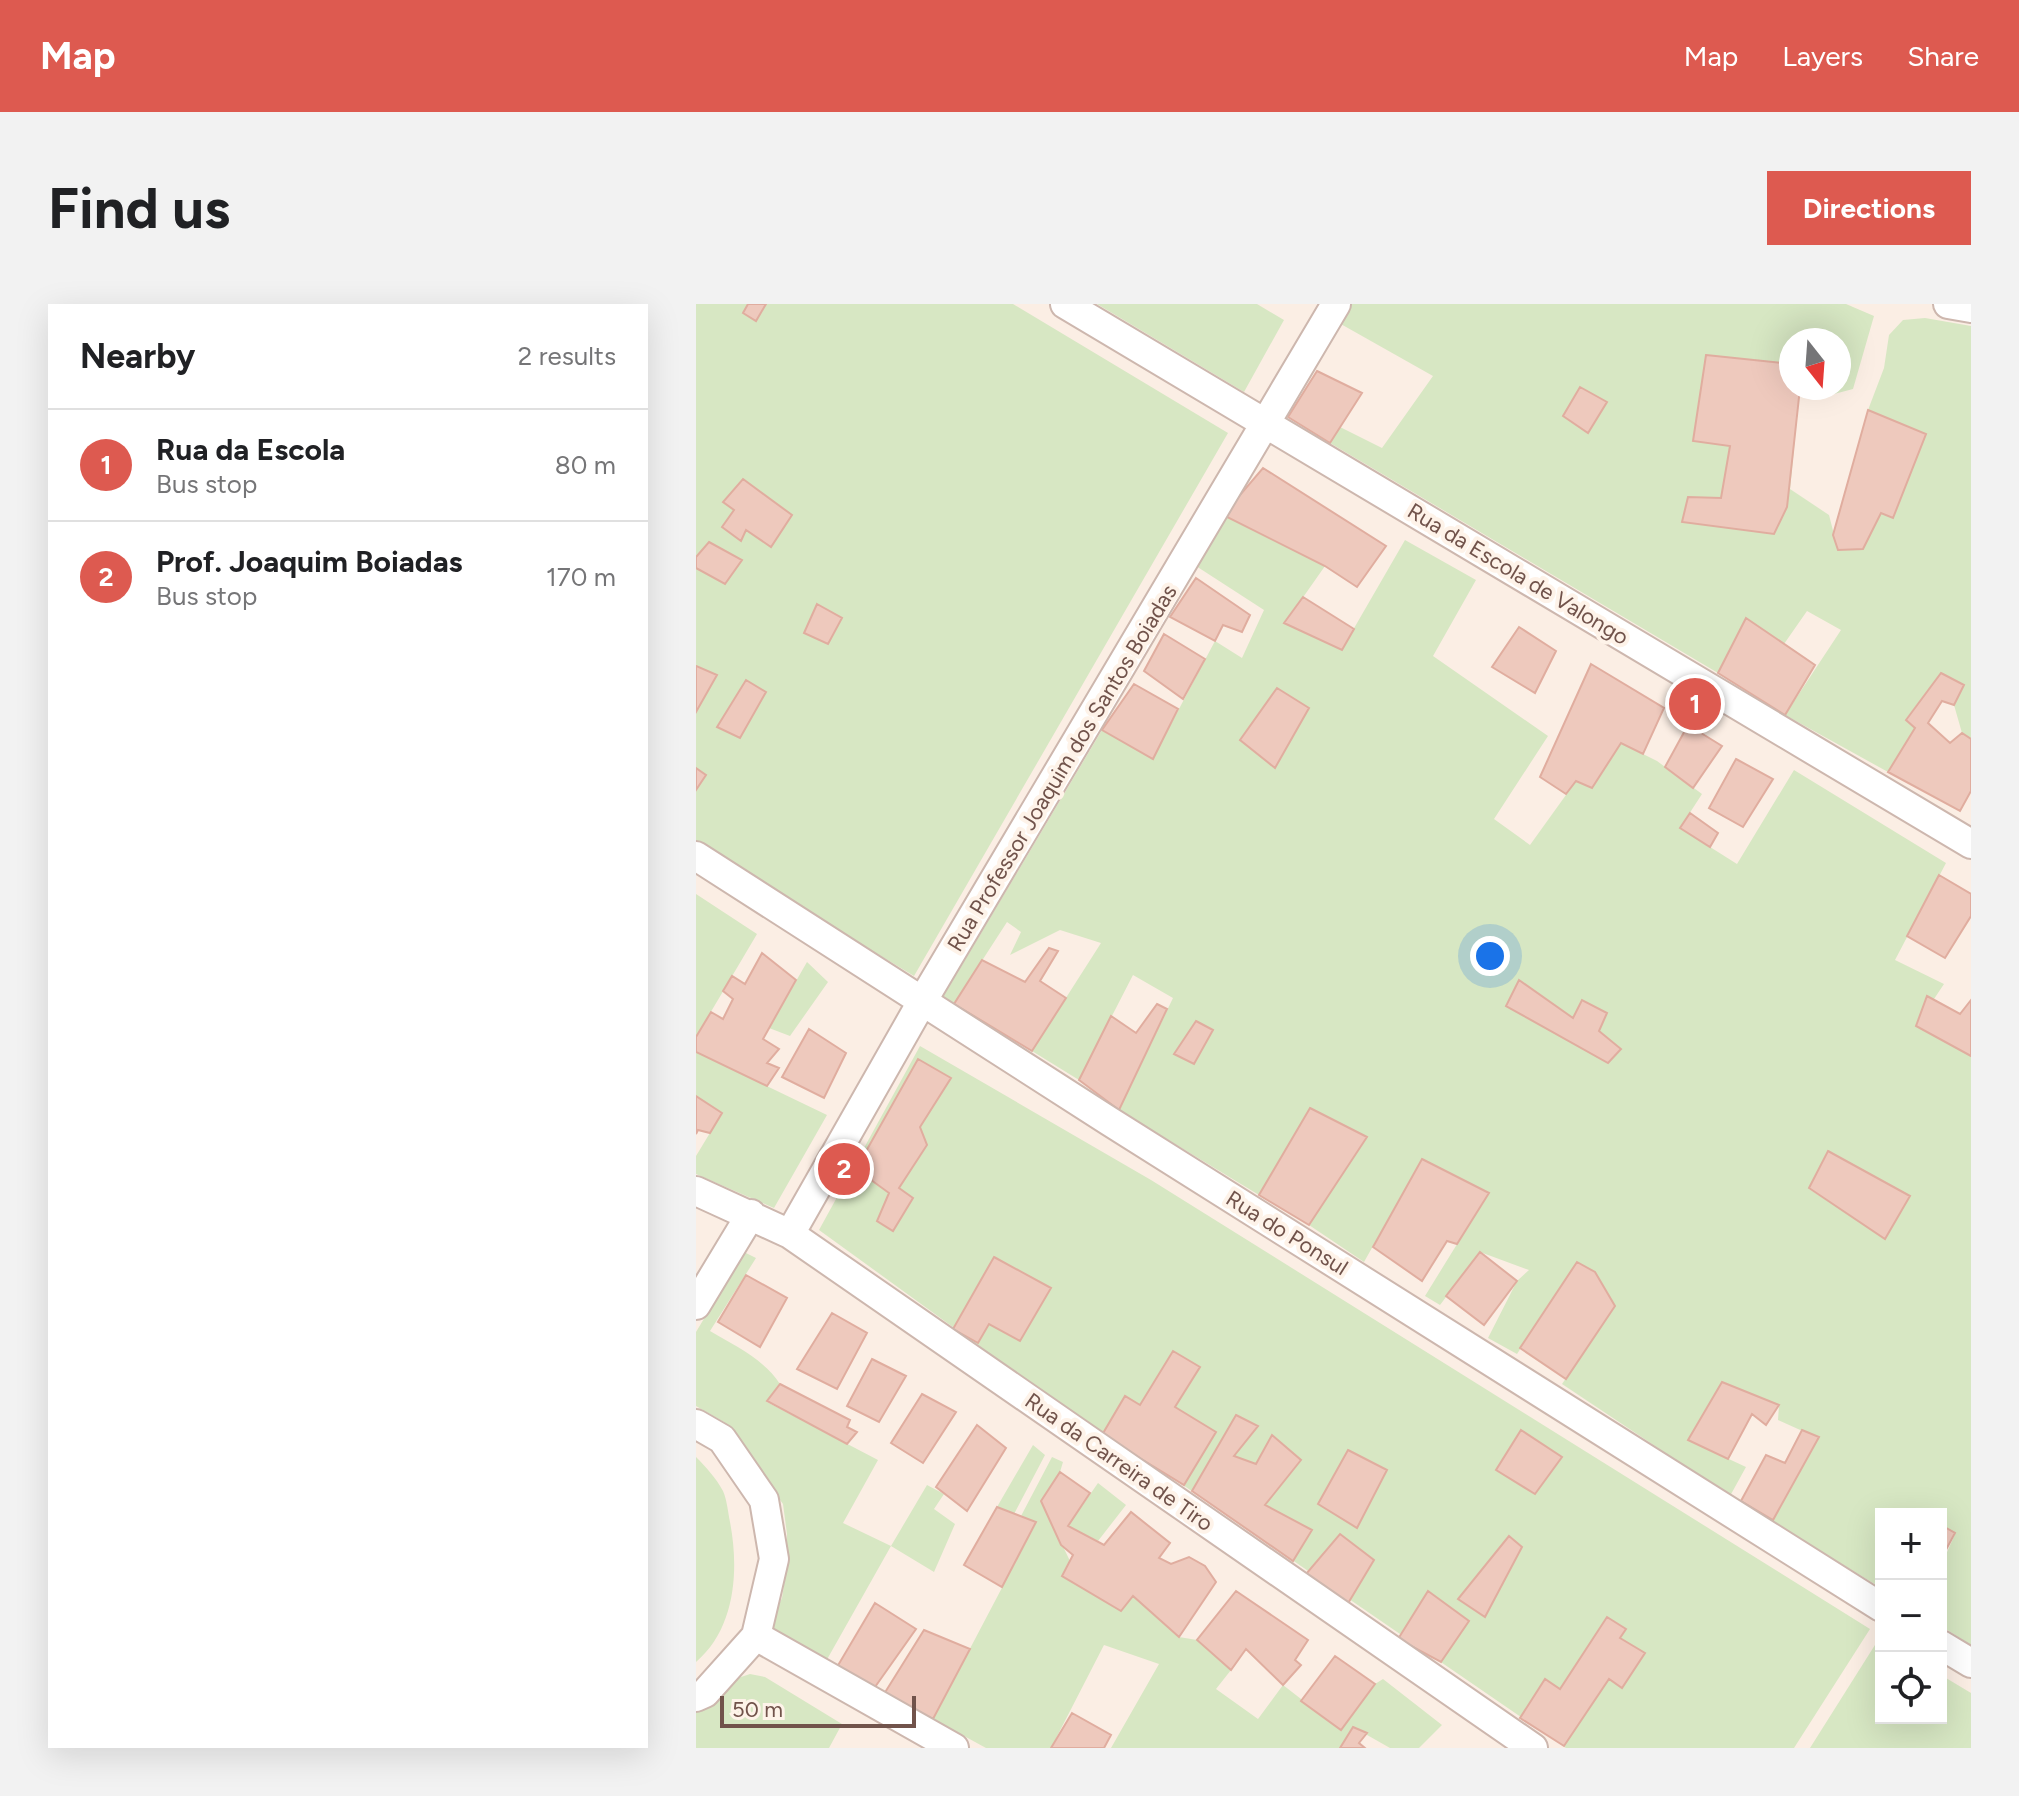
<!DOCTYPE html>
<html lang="en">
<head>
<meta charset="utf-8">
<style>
	body { margin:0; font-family:Figtree,sans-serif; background:#f2f2f2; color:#202124 }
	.controls { position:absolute; right:24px; bottom:24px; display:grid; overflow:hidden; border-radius:0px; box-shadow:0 8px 32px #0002 }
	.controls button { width:72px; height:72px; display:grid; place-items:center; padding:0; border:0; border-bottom:2px solid #e0e0e0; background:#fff; color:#202124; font:40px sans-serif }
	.compass { position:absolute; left:1083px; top:24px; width:72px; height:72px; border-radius:50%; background:#fff; box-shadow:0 8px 32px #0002; rotate:163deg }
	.scale { position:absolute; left:24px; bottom:20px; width:196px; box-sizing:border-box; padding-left:8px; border:4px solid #71534b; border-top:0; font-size:22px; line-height:28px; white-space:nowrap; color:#71534b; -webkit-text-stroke:6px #fef3e9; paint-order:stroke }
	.you { position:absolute; left:794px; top:652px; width:28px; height:28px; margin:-20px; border:6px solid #fff; border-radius:50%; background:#1a73e8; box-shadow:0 0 0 12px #1a73e833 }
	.badge { display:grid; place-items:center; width:52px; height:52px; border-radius:50%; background:#dd5a50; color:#fff; font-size:26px; font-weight:700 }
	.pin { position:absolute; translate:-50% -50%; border:4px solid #fff; box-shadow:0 2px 8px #0006 }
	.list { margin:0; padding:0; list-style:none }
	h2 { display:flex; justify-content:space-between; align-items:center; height:104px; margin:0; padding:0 32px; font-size:34px }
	h2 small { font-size:26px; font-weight:400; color:#757577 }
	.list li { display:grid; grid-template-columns:52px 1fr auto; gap:24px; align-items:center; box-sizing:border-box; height:112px; padding:0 32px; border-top:2px solid #e0e0e0 }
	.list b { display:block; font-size:30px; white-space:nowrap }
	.list p { margin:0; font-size:26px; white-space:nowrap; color:#757577 }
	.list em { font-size:26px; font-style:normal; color:#757577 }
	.icon { flex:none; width:44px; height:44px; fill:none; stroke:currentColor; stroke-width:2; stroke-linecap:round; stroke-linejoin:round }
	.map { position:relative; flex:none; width:1275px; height:1444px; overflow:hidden; border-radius:0px }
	header { display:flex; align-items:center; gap:48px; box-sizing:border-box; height:112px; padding:0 40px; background:#dd5a50; color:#fff }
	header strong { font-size:38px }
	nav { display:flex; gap:44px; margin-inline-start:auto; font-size:28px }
	.intro { display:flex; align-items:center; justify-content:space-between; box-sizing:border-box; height:192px; padding:0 48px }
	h1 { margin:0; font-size:56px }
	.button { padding:20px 36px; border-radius:0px; background:#dd5a50; color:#fff; font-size:28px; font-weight:700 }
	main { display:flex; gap:48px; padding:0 48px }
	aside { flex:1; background:#fff; border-radius:0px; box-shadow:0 8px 32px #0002 }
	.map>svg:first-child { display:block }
</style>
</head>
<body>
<header>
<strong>Map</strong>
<nav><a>Map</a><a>Layers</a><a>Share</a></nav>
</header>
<div class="intro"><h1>Find us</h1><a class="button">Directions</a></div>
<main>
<aside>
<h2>Nearby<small>2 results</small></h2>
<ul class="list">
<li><span class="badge">1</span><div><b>Rua da Escola</b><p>Bus stop</p></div><em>80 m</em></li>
<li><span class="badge">2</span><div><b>Prof. Joaquim Boiadas</b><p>Bus stop</p></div><em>170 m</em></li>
</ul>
</aside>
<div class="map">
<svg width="1275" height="1444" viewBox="0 0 1275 1444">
	<rect width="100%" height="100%" fill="#fbeee4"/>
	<!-- green -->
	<path fill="#d7e7c3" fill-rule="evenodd" d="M0 0H317L532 129 218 672 0 540Z
		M401 0H561L588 16 548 88Z
		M654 0H1150L1178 12 1157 85 1138 90 1115 84H1143V36H1095V84H1104L1094 185 1133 211 1142 246 1167 245 1185 209 1196 214 1229 130 1172 106 1188 64 1193 31 1207 16 1229 14 1275 22V435L1266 429 1258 401 1267 381 1245 369 1210 415 1219 424 1192 468 1089 411 1145 326 1111 307 1088 340 1022 369 634 139 644 123 686 144 737 72 643 19Z
		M527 211 629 262 589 319 646 345 709 236 780 276 737 352 852 432 798 515 834 541 880 477 896 484 925 439 961 457 1006 490 984 524 1041 560 1098 466 1250 559 1199 656 1248 680 1220 722 1275 752V1341L1245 1322V1262L1259 1230 1245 1221V1210H1185V1278L1182 1282 1076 1218 1122 1134 1082 1116 1083 1101 1026 1078 992 1136 1050 1163 1034 1192 866 1080 919 1002 899 968 881 958 821 1050 792 1034 821 977 833 966 784 948 744 1001 729 992 792 890 726 855 668 958 613 921 670 833 614 804 563 891 423 806 477 694 437 671 383 776 336 747 405 639 364 626 314 651 325 628 311 618 258 700 247 693 406 426 457 454 519 337 546 354 568 306 500 262ZM613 404 578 464 545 436ZM823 676 877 714 886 696 910 709 903 727 925 745 912 758 810 701ZM1132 847 1213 893 1189 934 1113 885Z
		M0 590 61 630 0 733Z
		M111 658 132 678 94 732 73 724Z
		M224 742 455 876 1174 1325 1098 1444H870L487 1181 406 1131 123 926Z
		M0 748 131 811 78 904 0 870V852L26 809 0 792Z
		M48 948 60 954 14 1027C39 1042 68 1055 84 1080L71 1098 182 1156 147 1219 195 1242 231 1181 248 1190 238 1205 259 1220 238 1268 195 1242 129 1359 77 1326 74 1318 86 1294 90 1268 91 1230 87 1200 28 1118 0 1102V1028Z
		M337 1141 349 1151 318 1210 301 1203Z
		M0 1153C10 1163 20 1174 27 1187 31 1196 32 1208 34 1218 43 1265 40 1324 0 1358Z
		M356 1153 367 1158 364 1168 345 1197 374 1257 366 1272 424 1306 437 1292 483 1333 501 1336 535 1366 520 1385 562 1415 587 1381 645 1426 679 1380 687 1375 746 1421 723 1444H694L657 1423 644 1444H415L463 1360 408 1341 355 1444H290L237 1415 340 1219 325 1212Z
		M402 1179 430 1201 402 1237 372 1222Z
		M1184 1333 1185 1414H1245V1371L1275 1389V1444H1114Z
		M54 1370 69 1373 146 1420 133 1444H0V1407L36 1376Z"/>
	<!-- building -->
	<path fill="#eec9bd" stroke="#e0ad9f" stroke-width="2" d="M52 0H70L60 17 47 9Z
		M1010 51 1095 60V84H1104L1091 203 1078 230 986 218 992 193 1025 194 1034 142 997 137Z
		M621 67 666 89 634 139 592 113Z
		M884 83 911 98 892 129 867 112Z
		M1172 106 1230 130 1197 214 1185 209 1167 245 1142 246 1137 231Z
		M567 164 690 242 661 283 629 262 527 211Z
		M47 175 96 211 75 243 50 226 45 237 26 223 38 206 27 198Z
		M13 238 46 256 29 280 0 264V253Z
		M500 274 554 311 546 328 527 321 519 337 474 313Z
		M607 293 658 325 646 346 588 319Z
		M121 300 146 314 132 340 108 329Z
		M1050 314 1119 361 1089 411 1022 369Z
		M823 323 860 347 839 389 796 363Z
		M468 330 509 355 487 395 448 367Z
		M895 360 968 404 947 450 925 439 896 484 880 477 870 490 844 473Z
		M0 362 21 371 0 408Z
		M1245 369 1268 381 1258 401 1246 397 1232 419 1254 439 1266 429 1275 435V487L1264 507 1192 468 1219 424 1210 416Z
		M50 376 70 388 44 434 21 423Z
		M438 380 482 405 457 455 406 426Z
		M581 384 613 404 579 464 544 436Z
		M992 421 1026 442 997 484 969 463Z
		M1040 455 1077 475 1047 523 1013 504Z
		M0 464 10 471 0 486Z
		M994 509 1022 529 1014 543 984 524Z
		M1243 571 1275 590V612L1249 654 1211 632Z
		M353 644 362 647 344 677 370 694 336 747 258 700 286 656 329 678Z
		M66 649 100 676 67 735 83 745 71 759 83 764 71 782 0 748V733L15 708 27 715 37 695 27 687 36 672 49 680Z
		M823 676 877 714 886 696 911 709 903 727 925 745 912 759 810 702Z
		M1231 692 1264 710 1275 696V752L1220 722Z
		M461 700 471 705 423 806 383 776 415 712 440 729Z
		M500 717 517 726 498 760 478 750Z
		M113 725 150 749 128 794 86 773Z
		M222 755 255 774 224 823 231 841 203 884 217 894 197 927 181 917 193 889 160 865Z
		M0 792 26 809 14 829 2 826 0 830Z
		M614 804 671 833 613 921 563 891Z
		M1132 847 1214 892 1189 935 1113 884Z
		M726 855 793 889 761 940 751 937 726 977 677 943Z
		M784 948 821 977 788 1021 750 992Z
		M298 953 355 984 324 1037 293 1020 282 1039 257 1025Z
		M881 958 899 968 919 1002 870 1075 824 1044Z
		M50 971 91 994 64 1043 22 1018Z
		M136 1009 171 1029 141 1085 101 1065Z
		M477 1047 504 1063 479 1103 520 1128 488 1181 406 1131 429 1092 444 1101Z
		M176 1055 210 1072 183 1118 151 1102Z
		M1026 1078 1083 1101 1070 1121 1056 1110 1032 1155 992 1136Z
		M84 1080 154 1116 151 1123 161 1128 151 1140 71 1097Z
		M226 1090 260 1108 227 1159 195 1139Z
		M540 1111 562 1122 538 1152 560 1160 576 1131 605 1156 569 1201 616 1226 597 1257 496 1187Z
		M281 1121 310 1144 271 1207 240 1183Z
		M825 1126 866 1153 839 1190 800 1166Z
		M1106 1126 1123 1133 1077 1216 1045 1197 1070 1151 1089 1159Z
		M652 1146 691 1166 661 1224 622 1200Z
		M364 1168 394 1189 372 1222 408 1241 435 1208 474 1239 463 1254 475 1260 493 1253 509 1262 520 1278 483 1333 437 1292 425 1307 366 1272 377 1251 365 1241 345 1197Z
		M301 1203 340 1218 306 1283 268 1261Z
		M1245 1221 1259 1229 1245 1255Z
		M644 1230 678 1256 651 1301 610 1270Z
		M813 1232 826 1243 789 1313 762 1295Z
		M540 1287 612 1336 599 1356 605 1361 587 1381 550 1345 535 1366 501 1336Z
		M732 1287 773 1317 745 1358 702 1335Z
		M179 1299 220 1325 179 1383 141 1363Z
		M911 1313 930 1325 924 1334 949 1349 926 1384 913 1375 868 1442 824 1414 849 1375 864 1385Z
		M228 1326 274 1345 237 1415 188 1390Z
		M639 1352 679 1380 645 1426 605 1397Z
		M376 1409 415 1431 408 1444H355Z
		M657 1423 671 1429 663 1439 669 1444H644Z"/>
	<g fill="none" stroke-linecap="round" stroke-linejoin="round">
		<!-- street casing -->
		<g stroke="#cdb7ae" stroke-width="32">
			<path id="street" d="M369 0 1275 540
				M1252 0 1275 4
				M0 552 413 817 1185 1303
				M0 887 94 930 837 1444
				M94 930 227 696 640 0
				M0 1001 55 910
				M0 1120 26 1135 68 1196 78 1255 60 1332 9 1389 0 1393
				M60 1332 258 1444
				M1245 1341 1275 1359"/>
		</g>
		<!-- street -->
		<use href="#street" stroke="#fff" stroke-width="28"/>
	</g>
	<g text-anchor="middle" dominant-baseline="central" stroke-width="8" stroke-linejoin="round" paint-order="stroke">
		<!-- street labels -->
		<g font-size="22" fill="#71534b" stroke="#fef3e9">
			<text transform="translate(822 270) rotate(31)">Rua da Escola de Valongo</text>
			<text transform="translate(366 464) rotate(-59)">Rua Professor Joaquim dos Santos Boiadas</text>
			<text transform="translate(591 929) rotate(32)">Rua do Ponsul</text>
			<text transform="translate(423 1158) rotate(35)">Rua da Carreira de Tiro</text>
		</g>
	</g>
</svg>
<div class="controls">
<button>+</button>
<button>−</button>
<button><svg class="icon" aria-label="locate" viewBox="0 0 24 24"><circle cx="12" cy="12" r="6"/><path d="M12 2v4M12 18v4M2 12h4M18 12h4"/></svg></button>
</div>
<svg class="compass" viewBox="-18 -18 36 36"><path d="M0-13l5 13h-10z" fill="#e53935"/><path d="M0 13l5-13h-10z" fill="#757577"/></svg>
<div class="scale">50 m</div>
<div class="you"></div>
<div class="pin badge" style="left:999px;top:400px">1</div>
<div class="pin badge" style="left:148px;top:865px">2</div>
</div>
</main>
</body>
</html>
